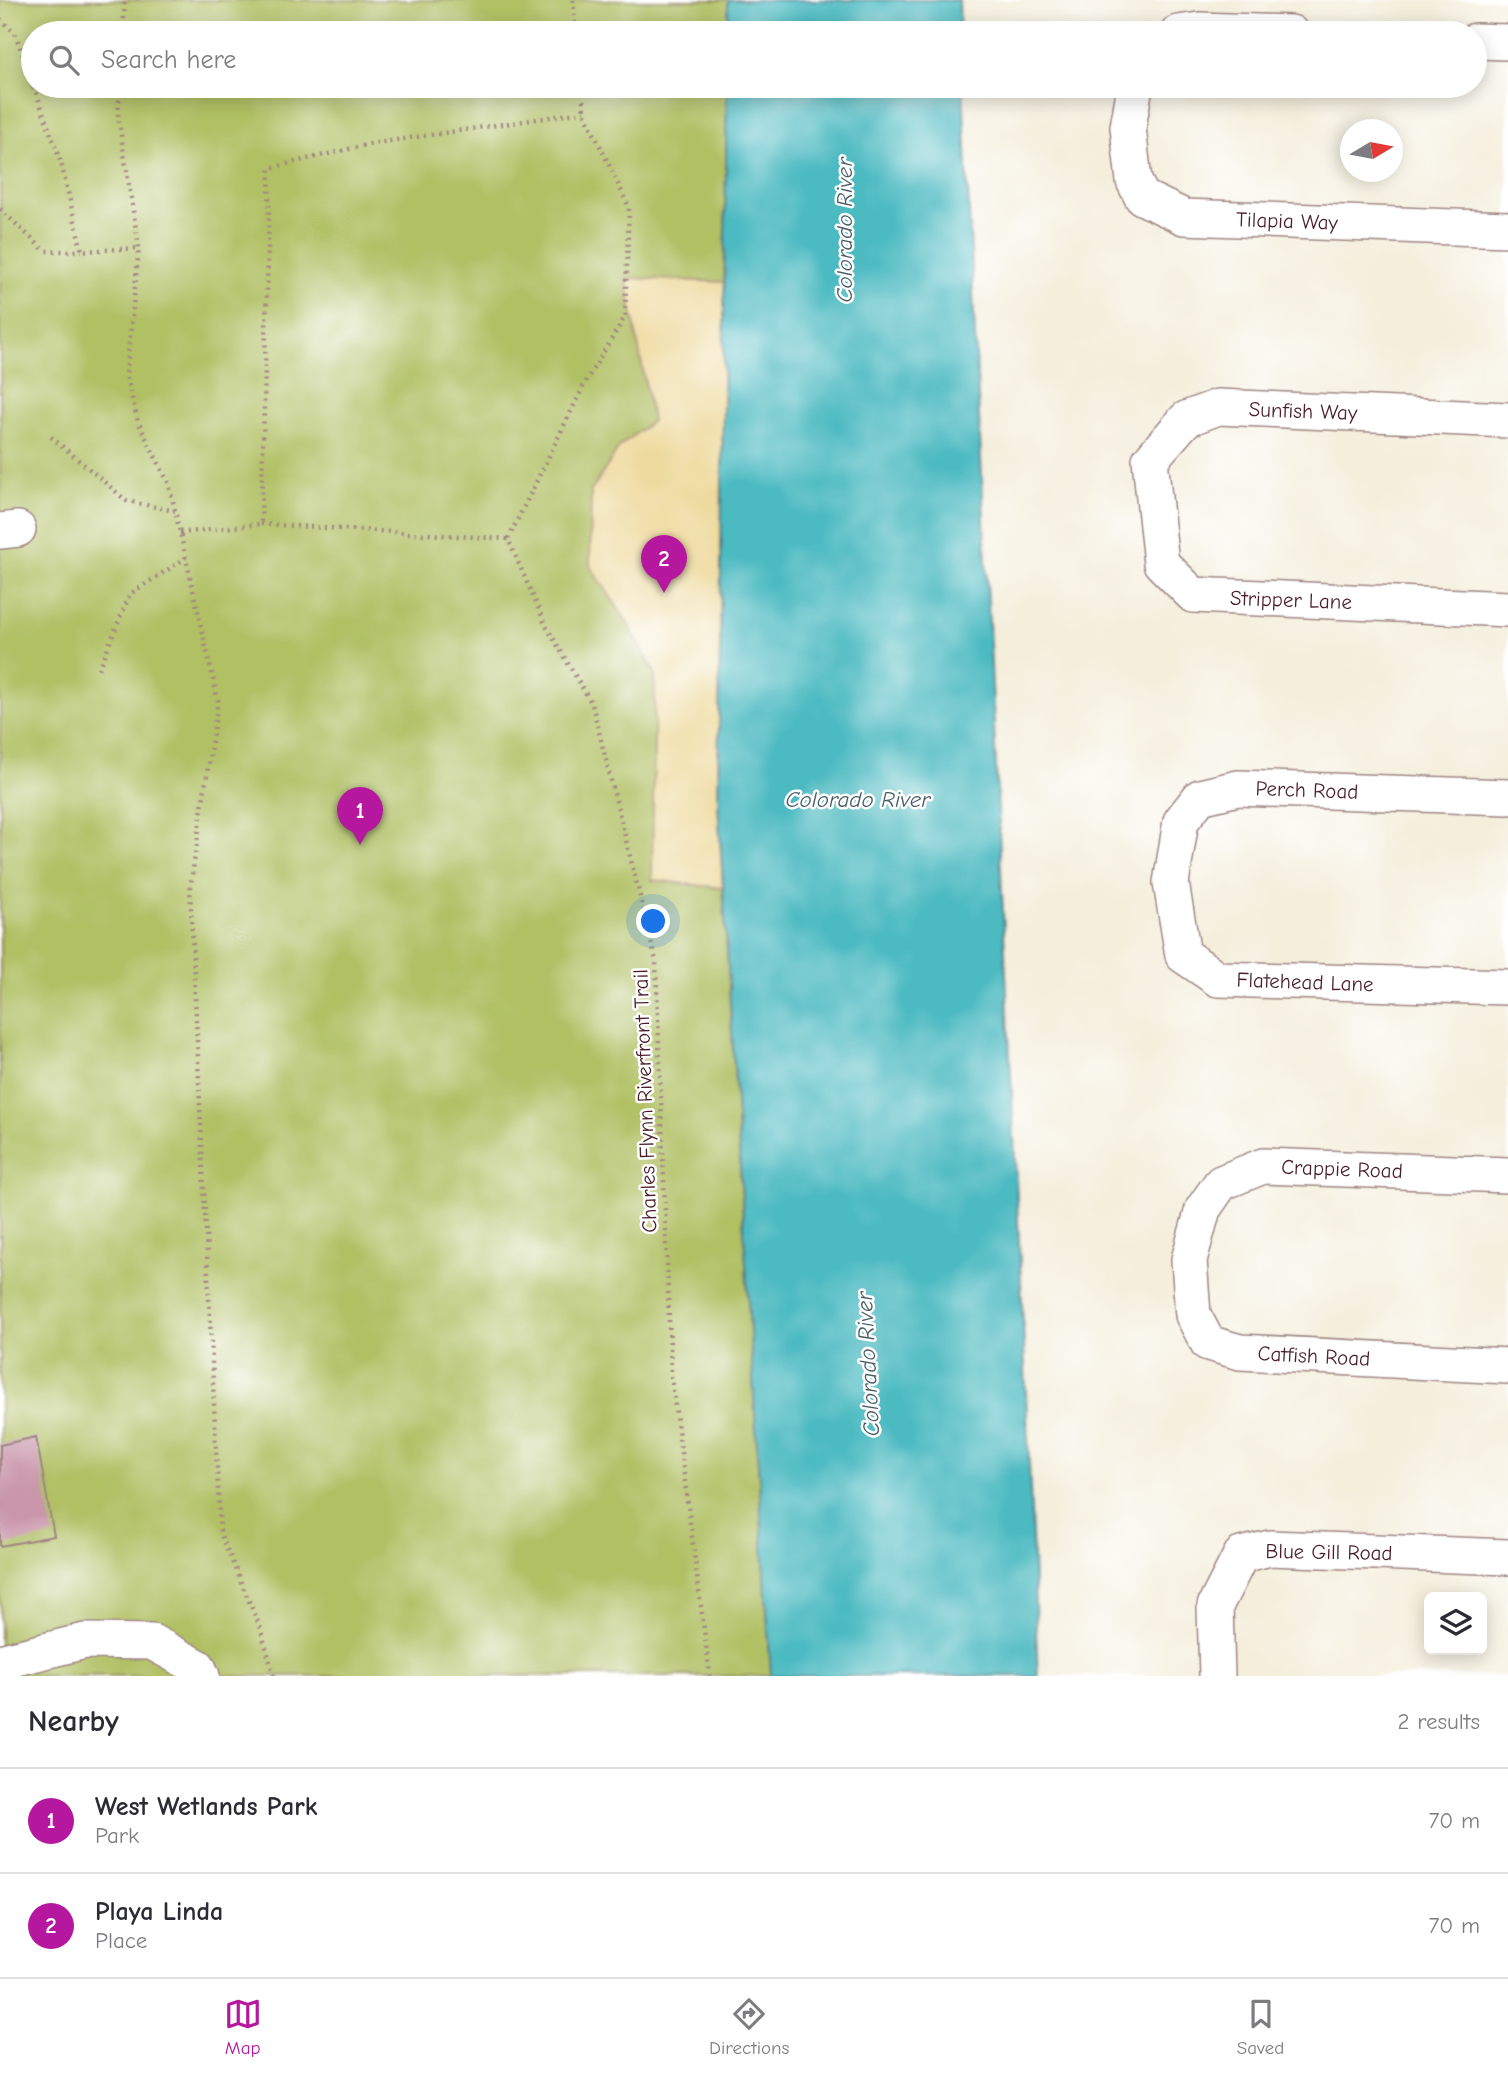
<!DOCTYPE html>
<html lang="en">
<head>
<meta charset="utf-8">
<style>
	body { margin:0; font-family:"Comic Neue",sans-serif; background:#f2f2f3; color:#2b2b33 }
	.controls { position:absolute; right:21px; bottom:21px; display:grid; overflow:hidden; border-radius:10px; box-shadow:0 4px 18px #0003 }
	.controls button { width:63px; height:63px; display:grid; place-items:center; padding:0; border:0; border-bottom:2px solid #e1e1e2; background:#fff; color:#2b2b33; font:35px sans-serif }
	.compass { position:absolute; left:1340px; top:119px; width:63px; height:63px; border-radius:50%; background:#fff; box-shadow:0 4px 18px #0003; rotate:80deg }
	.you { position:absolute; left:654px; top:922px; width:24px; height:24px; margin:-18px; border:5px solid #fff; border-radius:50%; background:#1a73e8; box-shadow:0 0 0 10px #1a73e833 }
	.badge { display:grid; place-items:center; width:46px; height:46px; border-radius:50%; background:#b5179e; color:#fff; font-size:23px; font-weight:700 }
	.pin { position:absolute; translate:-50% -58px; filter:drop-shadow(0 2px 4px #0008) }
	.pin::after { content:''; position:absolute; top:37px; width:24px; height:21px; background:inherit; clip-path:polygon(0 0,100% 0,50% 100%) }
	.list { margin:0; padding:0; list-style:none }
	h2 { display:flex; justify-content:space-between; align-items:center; height:91px; margin:0; padding:0 28px; font-size:30px }
	h2 small { font-size:23px; font-weight:400; color:#7c7c81 }
	.list li { display:grid; grid-template-columns:46px 1fr auto; gap:21px; align-items:center; box-sizing:border-box; height:105px; padding:0 28px; border-top:2px solid #e1e1e2 }
	.list b { display:block; font-size:26px; white-space:nowrap }
	.list p { margin:0; font-size:23px; white-space:nowrap; color:#7c7c81 }
	.list em { font-size:23px; font-style:normal; color:#7c7c81 }
	.icon { flex:none; width:38px; height:38px; fill:none; stroke:currentColor; stroke-width:2; stroke-linecap:round; stroke-linejoin:round }
	.map { position:relative; flex:none; width:1508px; height:1676px; overflow:hidden }
	.search { position:absolute; background:#fff; box-shadow:0 4px 18px #0003; left:21px; right:21px; top:21px; height:77px; display:flex; align-items:center; gap:18px; box-sizing:border-box; padding:0 24px; border-radius:38px; color:#7c7c81; font-size:26px }
	.sheet { height:301px; background:#fff }
	nav { display:flex; justify-content:space-around; align-items:center; box-sizing:border-box; height:98px; border-top:2px solid #e1e1e2; background:#fff; font-size:19px; color:#7c7c81 }
	nav a { display:grid; justify-items:center; gap:4px }
	nav .on { color:#b5179e }
	.map>svg:first-child { display:block }
</style>
</head>
<body>
<div class="map">
<svg width="1508" height="1676" viewBox="0 0 1508 1676">
	<rect width="100%" height="100%" fill="#fff"/>
	<filter id="ink" filterUnits="userSpaceOnUse"><feTurbulence type="fractalNoise" baseFrequency=".0143" numOctaves="2"/><feDisplacementMap in="SourceGraphic" scale="14" xChannelSelector="R" yChannelSelector="G"/><feConvolveMatrix kernelMatrix="1 2 1 2 8 2 1 2 1" color-interpolation-filters="sRGB"/></filter>
	<filter id="wash" filterUnits="userSpaceOnUse"><feTurbulence type="fractalNoise" baseFrequency=".00686" numOctaves="4" result="noise"/><feDisplacementMap in="SourceGraphic" scale="28" xChannelSelector="R" yChannelSelector="G"/><feGaussianBlur stdDeviation="1.57" result="paint"/><feColorMatrix in="noise" values="0 0 0 0 0 0 0 0 0 0 0 0 0 0 0 0 0 1.4 0 .05"/><feComposite in="paint" operator="in"/></filter>
	<g filter="url(#wash)">
		<rect width="100%" height="100%" fill="#f4eedb"/>
		<!-- green -->
		<path fill="#b0c063" stroke="#7d7047" stroke-width="2" d="M0 0H728V33H33V86H727L718 803 771 1676H0Z"/>
		<!-- sand -->
		<path fill="#eeda9e" stroke="#9c7c64" stroke-width="2" d="M626 278 725 282 718 803 723 888 652 880 655 673 626 620 590 566 591 491 620 446 652 421Z"/>
		<!-- water -->
		<path fill="#4bbac1" stroke="#4a6c76" stroke-width="2" d="M728 0H959L960 33H728Z
			M727 86H963L1024 1344 1038 1676H771L718 803Z"/>
		<g id="blocks">
			<!-- building -->
			<path fill="#c996aa" d="M36 1437 54 1536 0 1546V1445Z"/>
		</g>
	</g>
	<g filter="url(#ink)">
		<use href="#blocks" fill-opacity="0" stroke="#9f8683" stroke-width="2"/>
		<g fill="none" stroke-linecap="round" stroke-linejoin="round">
			<!-- minor casing -->
			<g stroke="#9f8683" stroke-width="38">
				<path id="minor" d="M1178 33 1199 30 1291 33
					M1475 41 1508 42
					M1135 86 1128 127 1134 181 1142 197 1184 217 1508 229
					M1508 420 1218 407 1186 419 1150 460 1161 563 1193 595 1508 609
					M0 531 18 529
					M1508 797 1238 788 1200 797 1181 821 1171 883 1183 955 1218 979 1508 987
					M1508 1175 1263 1166 1221 1183 1203 1209 1189 1260 1193 1315 1208 1343 1240 1352 1508 1366
					M0 1662 85 1641 152 1642 198 1667 202 1676
					M1217 1676 1215 1606 1241 1555 1270 1548 1508 1557"/>
			</g>
			<!-- path -->
			<path stroke="#9f8683" stroke-width="4.5" stroke-dasharray="2 5" stroke-linecap="butt" d="M573 0 576 33
				M0 19 15 33 33 84
				M123 33 125 0
				M34 86 61 163 82 251 139 248
				M120 86 118 116 139 248 126 374 138 422 169 484 218 700 190 889 220 1533 260 1627 274 1676
				M582 86 584 112 629 207 625 317 587 379 508 539 546 626 592 704 656 961 671 1375 710 1676
				M0 209 45 251H82
				M51 437 127 501 175 511
				M261 524 508 539
				M180 533 261 524 270 168 370 144 584 112
				M99 669 130 594 186 558"/>
			<!-- minor -->
			<use href="#minor" stroke="#fff" stroke-width="35"/>
		</g>
	</g>
	<g text-anchor="middle" dominant-baseline="central" stroke-width="5" stroke-linejoin="round" paint-order="stroke">
		<!-- street labels -->
		<g font-size="21" fill="#4a1f2b" stroke="#fff">
			<text transform="translate(1287 221) rotate(2)">Tilapia Way</text>
			<text transform="translate(1303 411) rotate(2)">Sunfish Way</text>
			<text transform="translate(1291 600) rotate(2)">Stripper Lane</text>
			<text transform="translate(1307 790) rotate(2)">Perch Road</text>
			<text transform="translate(1305 982) rotate(2)">Flatehead Lane</text>
			<text transform="translate(645 1101) rotate(-92)">Charles Flynn Riverfront Trail</text>
			<text transform="translate(1342 1169) rotate(2)">Crappie Road</text>
			<text transform="translate(1314 1356) rotate(3)">Catfish Road</text>
			<text transform="translate(1329 1552) rotate(1)">Blue Gill Road</text>
		</g>
		<!-- water labels -->
		<g font-size="23" font-style="italic" fill="#4a5d67" stroke="#fff">
			<text transform="translate(844 230) rotate(-90)">Colorado River</text>
			<text x="858" y="799">Colorado River</text>
			<text transform="translate(868 1364) rotate(-93)">Colorado River</text>
		</g>
	</g>
</svg>
<div class="controls">
<button><svg class="icon" aria-label="layers" viewBox="0 0 24 24"><path d="M12 4l9 5-9 5-9-5zM3 14l9 5 9-5"/></svg></button>
</div>
<svg class="compass" viewBox="-18 -18 36 36"><path d="M0-13l5 13h-10z" fill="#e53935"/><path d="M0 13l5-13h-10z" fill="#7c7c81"/></svg>
<div class="you"></div>
<div class="pin badge" style="left:360px;top:845px">1</div>
<div class="pin badge" style="left:664px;top:593px">2</div>
<div class="search"><svg class="icon" aria-label="search" viewBox="0 0 24 24"><circle cx="10" cy="10" r="6"/><path d="M15 15l6 6"/></svg>Search here</div>
</div>
<section class="sheet">
<h2>Nearby<small>2 results</small></h2>
<ul class="list">
<li><span class="badge">1</span><div><b>West Wetlands Park</b><p>Park</p></div><em>70 m</em></li>
<li><span class="badge">2</span><div><b>Playa Linda</b><p>Place</p></div><em>70 m</em></li>
</ul>
</section>
<nav>
<a class="on"><svg class="icon" aria-label="map" viewBox="0 0 24 24"><path d="M3 6l6-2 6 2 6-2v14l-6 2-6-2-6 2zM9 4v14M15 6v14"/></svg>Map</a>
<a><svg class="icon" aria-label="directions" viewBox="0 0 24 24"><path d="M12 3l9 9-9 9-9-9zM9 14v-3h6M13 9l2 2-2 2"/></svg>Directions</a>
<a><svg class="icon" aria-label="saved" viewBox="0 0 24 24"><path d="M7 4h10v16l-5-4-5 4z"/></svg>Saved</a>
</nav>
</body>
</html>
